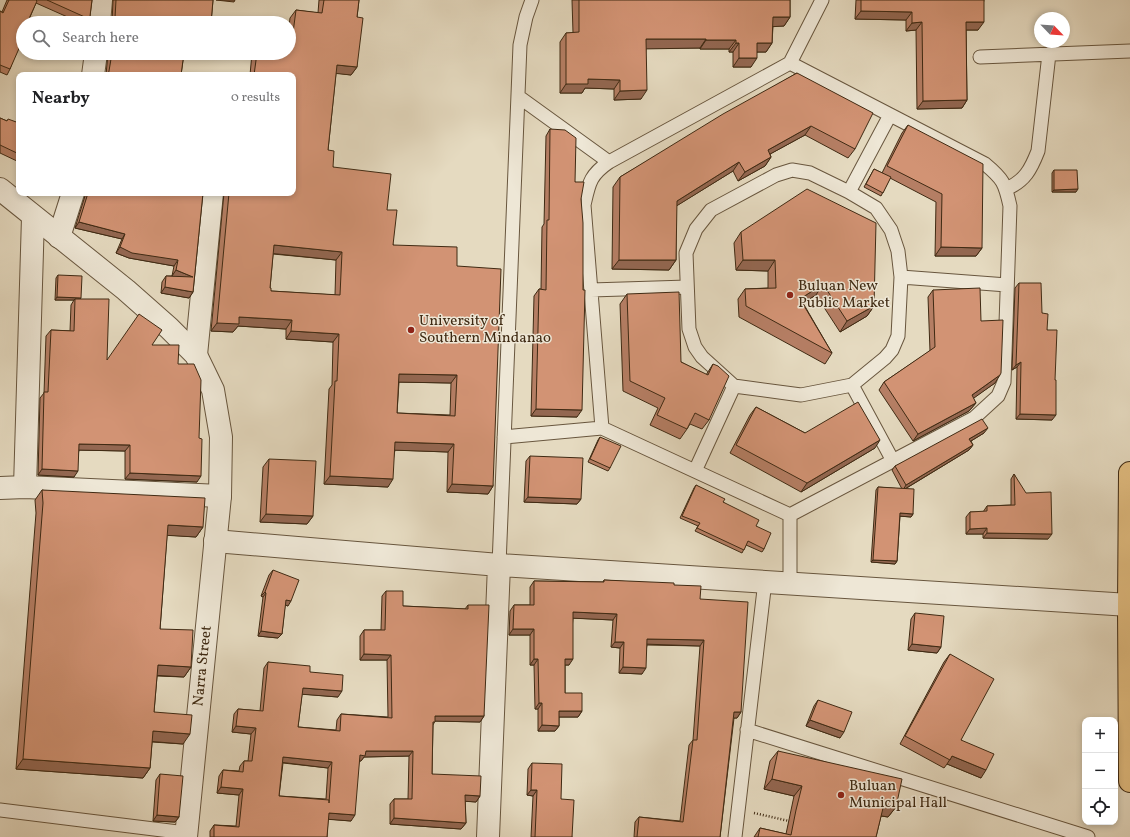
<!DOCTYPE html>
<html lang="en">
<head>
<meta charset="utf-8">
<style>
	body { margin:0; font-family:Vollkorn,serif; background:#f2f2f2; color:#202124 }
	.controls { position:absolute; right:12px; bottom:12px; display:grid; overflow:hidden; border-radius:8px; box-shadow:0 2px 6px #0003 }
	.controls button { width:36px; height:36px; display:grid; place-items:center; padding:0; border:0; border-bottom:1px solid #e0e0e0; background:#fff; color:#202124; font:20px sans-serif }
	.compass { position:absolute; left:1034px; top:12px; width:36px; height:36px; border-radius:50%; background:#fff; box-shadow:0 2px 6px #0003; rotate:115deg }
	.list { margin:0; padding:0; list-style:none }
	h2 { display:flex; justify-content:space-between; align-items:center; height:52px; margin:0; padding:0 16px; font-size:17px }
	h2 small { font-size:13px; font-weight:400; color:#757577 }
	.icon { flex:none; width:22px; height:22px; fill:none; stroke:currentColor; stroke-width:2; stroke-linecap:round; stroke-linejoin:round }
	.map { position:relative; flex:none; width:1130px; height:837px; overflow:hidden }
	.search { position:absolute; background:#fff; box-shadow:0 2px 6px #0003; left:16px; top:16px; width:280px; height:44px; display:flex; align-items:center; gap:10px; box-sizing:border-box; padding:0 14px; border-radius:22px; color:#757577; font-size:15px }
	.panel { position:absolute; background:#fff; box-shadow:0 2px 6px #0003; left:16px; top:72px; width:280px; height:124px; border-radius:8px }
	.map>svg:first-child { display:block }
</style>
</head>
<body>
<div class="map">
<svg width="1130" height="837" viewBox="0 0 1130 837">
	<rect width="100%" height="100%" fill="#e5dac0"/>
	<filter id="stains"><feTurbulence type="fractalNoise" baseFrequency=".005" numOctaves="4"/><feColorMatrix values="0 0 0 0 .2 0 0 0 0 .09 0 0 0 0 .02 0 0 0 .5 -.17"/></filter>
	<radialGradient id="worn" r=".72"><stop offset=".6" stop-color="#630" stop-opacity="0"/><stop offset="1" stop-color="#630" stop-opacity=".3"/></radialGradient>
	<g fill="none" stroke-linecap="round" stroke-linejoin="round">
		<!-- service casing -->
		<g stroke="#68563e" stroke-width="15">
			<path id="service" d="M980 57 1130 51
				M790 63 985 164C1003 179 1005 183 1010 206L1004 382 998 396 974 418 790 515 602 428 584 205C589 183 590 175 609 162Z
				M790 63 822 0
				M519 97 609 162
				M792 170 810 173 849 192 876 208 891 230 898 251 901 277 898 336 892 350 885 358 852 385 801 395 734 386 702 357 695 347 689 329 686 253 696 229 711 210 776 175Z
				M1006 189C1025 181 1031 169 1038 151L1049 54
				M849 192 890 115
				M901 277 1007 285
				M591 290 687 287
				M852 385 893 461
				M504 437 602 428
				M695 471 734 386
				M790 515V583
				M499 565 520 45 526 17 532 0
				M747 730 1088 837
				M0 810 186 833
				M735 837 765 581"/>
		</g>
		<!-- minor casing -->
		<g stroke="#68563e" stroke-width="24">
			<path id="minor" d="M99 23 101 0
				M93 75 96 53
				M59 237 73 193
				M196 355 212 193
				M25 487 33 217
				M0 488 25 487 220 496
				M215 541 499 565 1129 605
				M488 837 499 565"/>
		</g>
		<!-- tertiary casing -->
		<g stroke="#68563e" stroke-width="24">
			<path id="tertiary" d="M0 189 126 290 169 328 196 355 213 390 221 437 220 496 186 837"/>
		</g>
		<!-- trunk casing -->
		<g stroke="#3f2a13" stroke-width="24">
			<path id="trunk" d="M1130 473 1129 605 1130 781"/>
		</g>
		<!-- path -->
		<path stroke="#3f2a13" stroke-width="2.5" stroke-dasharray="1 2" stroke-linecap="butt" d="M754 813 789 821"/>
		<!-- service -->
		<use href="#service" stroke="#eee7d6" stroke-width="13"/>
		<!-- minor -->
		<use href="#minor" stroke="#eee7d6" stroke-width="22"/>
		<!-- tertiary -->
		<use href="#tertiary" stroke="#eee7d6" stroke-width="22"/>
		<!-- trunk -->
		<use href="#trunk" stroke="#e2bd80" stroke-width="22"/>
	</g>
	<!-- wall -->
	<path fill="#b57e64" stroke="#3f2a13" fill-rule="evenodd" d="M7 0H92L90 16 92 23H81L36 3 19 43 10 69 7 75 0 72V11L2 12Z
		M113 0H213L211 23H112Z
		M319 0H359L357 17V67L351 75 336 73 328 150 333 167 387 210 393 245 457 266 493 486 488 494 447 492 448 452 395 450 388 487 324 484 329 389 332 385 333 342 286 339V329L238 326 233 332 211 331 224 193H293V75H250L252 53H289V26L290 18 296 10 318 13ZM273 254 336 260 335 295 271 291 270 288ZM399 382 451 383 450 415 397 413Z
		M572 0H790V17L784 26H773L772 43 766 52H757L751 67H733V52H729V49H700V48H646L641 99 614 100V89L585 88 582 93H560V42L566 33H573Z
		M856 0H984L978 30H966L967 100 962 108 917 109 916 30 906 31V20L855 19Z
		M108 53H184L181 75H106Z
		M797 73 855 149 848 158 805 135 770 154 771 157 765 166 738 181 733 171 676 206V260L669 270 612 269 613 187 620 177Z
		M0 118 7 121 19 123V162L0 153Z
		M908 125 982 248 976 256H935L936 202 890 178 881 196 864 187 874 169 882 173 902 133Z
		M550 129 575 182 581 199 577 417 531 416 534 296 539 289H541L542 227 544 224 546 136Z
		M1054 170 1076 192H1052V173Z
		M85 193H203L193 292 189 298 161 293 162 282 166 276H173H172L174 266 129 258 116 253 122 239 75 228 85 196Z
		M741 232 874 306 867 316 840 332 816 295 803 303 832 353 825 364 739 317 738 299 745 289 768 288V271L736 270 734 243Z
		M58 275 80 299 107 360 152 345 178 364 197 482 125 479V451L79 450 74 477 38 475 40 398 44 393 46 336 51 330 70 331 71 305 74 300H55L56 278Z
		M1019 283 1042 313 1047 330 1052 420 1016 419 1017 367 1012 370 1015 288Z
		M933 290 981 321 995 383 973 398 976 403 969 411 913 441 879 390 884 382 930 351 928 297Z
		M627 294 681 362 706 375 713 364 709 420 702 429 690 424 687 429 680 439 650 425 658 408 623 391 620 304Z
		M756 407 805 433 875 448 801 492 730 453 750 415Z
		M984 433 971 441 973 445 969 450 905 489 913 514 911 517 900 516 897 561 895 564 871 562 876 490 878 487 902 489 892 470 895 466Z
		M600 437 610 468 608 471 588 462 598 440Z
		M530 456 581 499 577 504 524 502 526 461Z
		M269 459 313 516 307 524 260 522 263 467Z
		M1014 474 1048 539 983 538V534H966V517L970 512H983L987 506 1011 505V479Z
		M696 485 723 502 756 526 764 549 762 552 746 545 742 553 695 531 698 526 680 518 694 488Z
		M42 490 203 527 196 537 167 535 160 629 191 667 184 677 157 676 154 712 183 744 152 742 150 768 143 778 16 769 36 513 35 500Z
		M273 570 288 606 285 605 282 634 278 638 258 636 263 597 261 596 269 575Z
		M604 580 674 585 700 599 741 712 737 718H734L720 837H634L635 822 639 817 680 821 689 745 693 740 700 646 647 645 642 674 619 673 620 648 611 647 613 620 573 618 569 665H565V693L582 711 578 717H559V726L555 731H538V709H535L534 665H530V635H509L510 611 514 605H530V587L534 581 603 582Z
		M386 591 403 606 465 609 468 605 484 716 480 722 435 721 433 725 432 774 480 796 476 802 465 801 466 823 461 829 390 824V804L394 799H408L409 756 364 757 361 761H359L351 821 328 819 327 837H210V831L214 825 236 826 239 795 217 793 219 776 223 770 239 771 240 766 244 761H248L251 734 232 732 234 714 238 709 260 711 264 668 268 662 310 672 338 697 302 694 298 727 336 730 337 720 341 714 388 717 387 660H360V636L364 630H381L382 596ZM283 763 328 768 326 799 279 796Z
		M915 613 941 647 937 653 908 650 911 619Z
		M950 654 961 740 981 778 947 764 944 768 900 744 944 662Z
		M818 700 840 738 806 726 814 706Z
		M778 751 896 807 888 817 881 816 876 837H754L760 828 786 834 794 796 764 789 770 761Z
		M532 763 561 799 572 837H531L533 796 527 795 528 769Z
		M160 774 179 817 175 822 153 821 156 780Z"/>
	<!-- shaded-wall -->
	<path fill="#936751" stroke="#3f2a13" d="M216 0H235L234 2Z
		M861 11 912 12 906 20 855 19Z
		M773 17H790L784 26 767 27Z
		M922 22 916 30 906 31 912 23Z
		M966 22H984L978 30H960Z
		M646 39H706L700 48 640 49Z
		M706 40H736L729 49H700Z
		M736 43H739L733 52H729Z
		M757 43H772L766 52H751Z
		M739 58H757L751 67H733Z
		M337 65 357 67 351 75 332 73Z
		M588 79 620 80 614 89 585 88 582 93H560L566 84Z
		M647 90 641 99 614 100 620 91Z
		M967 100 962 108 917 109 923 101Z
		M811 126 805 135 761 159 768 150Z
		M771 157 765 166 738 181 745 172Z
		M739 162 733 171 670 210 677 201Z
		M1078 189 1076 192H1052L1054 190Z
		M79 222 125 234 122 239 75 228Z
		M274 245 342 252 336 260 268 253Z
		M120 247 178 260 174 266 129 258 116 253Z
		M941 247 982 248 976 256H935Z
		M619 260H676L669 270 612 269Z
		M743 260H775L768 271 736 270Z
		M176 270 193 277 189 283 172 276Z
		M823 284 816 295 793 309 800 299Z
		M165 287 193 292 189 298 161 293Z
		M57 297 81 298 79 301 75 299 74 300H55Z
		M874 306 867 316 840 332 847 321Z
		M239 317 292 320 286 329 238 326 233 332 211 331 217 323Z
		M291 331 339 334 333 342 286 339Z
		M1021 362 1017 367 1012 370 1016 365Z
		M399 374 457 375 451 383 393 382Z
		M1000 375 995 383 967 403 972 395Z
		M976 403 969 411 913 441 918 434Z
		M536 409 582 410 577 417 531 416Z
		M1020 414 1056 415 1052 420 1016 419Z
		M988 428 984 433 966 444 969 439Z
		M880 440 875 448 801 492 807 483Z
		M395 442 454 444 448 452 390 450Z
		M79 444 130 445 125 451 74 450Z
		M973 445 969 450 903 490 906 485Z
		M42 469 78 471 74 477 38 475Z
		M130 473 201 476 197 482 125 479Z
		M330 476 393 479 388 487 324 484Z
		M452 484 493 486 488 494 447 492Z
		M528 497 581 499 577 504 524 502Z
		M900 513 913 514 911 517 898 516Z
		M266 514 313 516 307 524 260 522Z
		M168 525 203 527 196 537 161 535Z
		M987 528 983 534H966L970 529Z
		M987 533 1052 534 1048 539 983 538Z
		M873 560 897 561 895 564 871 562Z
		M265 592 266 593 263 597 261 596Z
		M286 600 291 601 288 606 283 604Z
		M573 612 617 614 613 620 569 618Z
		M513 629H534L530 635H509Z
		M261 631 282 634 278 638 258 636Z
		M647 639 704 640 700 646 643 644Z
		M615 642H624L620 648 611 647Z
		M912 644 941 647 937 653 908 650Z
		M364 654 391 655 387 660H360Z
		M534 659H538L534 665H530Z
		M565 659H573L569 665H561Z
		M158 665 191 667 184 677 151 675Z
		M623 667 646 668 642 674 619 673Z
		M303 688 342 691 338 697 299 694Z
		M539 703H542L538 709H535Z
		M559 711H582L578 717H555Z
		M734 712H741L737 718H730Z
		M435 716H484L480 722 431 721Z
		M810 720 844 732 840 738 806 726Z
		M542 725 559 726 555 731H538Z
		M236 726 256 728 251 734 232 732Z
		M153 731 190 734 183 744 146 741Z
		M366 751H413L409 756 364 757 361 761H355L360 755Z
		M952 756 986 770 981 778 947 764Z
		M283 757 332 762 328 768 279 762Z
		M23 759 150 768 143 778 16 769Z
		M772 779 802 786 794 796 764 789Z
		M221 787 243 789 239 795 217 793Z
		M531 790H537L533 796 527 795Z
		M465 795 480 796 476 802 461 801Z
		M884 804 896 807 888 817 876 815Z
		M329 813 355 815 351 821 324 819Z
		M157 815 179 817 175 822 153 821Z
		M394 818 466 823 461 829 390 824Z"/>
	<!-- building -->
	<path fill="#d29374" stroke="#3f2a13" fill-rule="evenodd" d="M9 0H36L37 1 27 23H23V33L19 43 21 44 10 69 0 65V11L3 13Z
		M47 0H92L90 16 92 23H85L87 18Z
		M116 0H213L211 23H114L115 18Z
		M324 0H359L357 17 363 18 357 67 337 65 328 150 334 151 333 167 391 174 387 210H397L393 245 457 247V266L501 269 493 486 452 484 454 444 395 442 393 479 330 476 335 381H337L339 334 291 331 292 320 239 317V324L217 323 229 193H293V75H254L257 53H289V48H291L296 10 322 13ZM274 245 342 252 340 295 271 291V288H270ZM399 374 457 375 455 416 397 413Z
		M579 0H790V17H773L772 43H757V58H739V43H736V40H706V39H646L647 90 620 91V80L588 79V84H566V33L579 32Z
		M861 0H984V22H966L967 100 923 101 922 22 912 23V12L861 11Z
		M112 53H184L181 75H108L109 71Z
		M797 73 873 113 855 149 811 126 768 150 771 157 745 172 739 162 677 201 676 260H619L620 177 723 114Z
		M0 118 7 121 8 119 19 123V154L0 145Z
		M908 125 983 164 982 248 941 247 942 194 887 166Z
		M550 129 565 130 576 138 575 182H584L581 199 583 223V290H585L582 410 536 409 539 289 546 290 547 220H549Z
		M874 169 891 177 883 193 866 184Z
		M1054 170H1077L1078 189 1054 190Z
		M807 189 876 223 874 306 847 321 823 284 800 299 832 353 746 306 745 289 776 288 775 260H743L741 232Z
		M88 193H203L193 292 165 287 166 276 193 277 176 270 178 260 132 253 120 247 125 234 79 222Z
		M58 275 82 276 81 298 57 297Z
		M1019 283H1041L1042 313 1048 314 1047 330H1057L1055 380H1056V415L1020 414 1021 362 1016 365Z
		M980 288 981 321 1003 320 1001 373 1000 375 972 395 976 403 974 404 918 434 884 382 935 347 933 290Z
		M679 292 681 362 708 375 713 364 718 366 729 376 709 420 695 413 687 429 657 415 665 398 630 381 627 294Z
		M75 299H109L107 360 139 314 162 330 152 345H179L178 364H194L201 380 199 438 202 439 201 476 130 473V445L79 444 78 471 42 469 44 392H48L51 330 74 331Z
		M858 402 880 440 807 483 736 445 756 407 805 433Z
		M982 419 988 428 969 439 973 445 906 485 895 466Z
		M600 437 621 446 610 468 590 459Z
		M530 456 583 458 581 499 528 497Z
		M269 459 316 461 313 516 266 514Z
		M1014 474 1026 493 1051 492 1052 534 987 533V528L970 529V512L987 511V506L1015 505Z
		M696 485 725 499 723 502 759 520 756 526 771 533 764 549 748 541 744 550 697 528 700 523 682 516Z
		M878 487 914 489 913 514 900 513 897 561 873 560Z
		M42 490 205 498 203 527 168 525 160 629 193 630 191 667 158 665 154 712 192 715 190 734 153 731 150 768 23 759 43 503Z
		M273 570 299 580 291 601 286 600 282 634 261 631 266 593 265 592Z
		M604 580 674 583V585L701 586 700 599 748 602 741 712H734L720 837H637L639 817 683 822 693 740H697L704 640 647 639 646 668 623 667 624 642H615L617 614 573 612V659H565V693H582V711H559V726L542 725V703H539L538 659H534V629H513L514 605H534V581L604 582Z
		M386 591H403V606L468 609V605H489L484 716H435V722H433L432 774 481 776 480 796 465 795 466 823 394 818V799H412L413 751H366L365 756 360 755 355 815 329 813 327 837H214V825L239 827 243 789 221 787 223 770 243 772 244 761H252L256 728 236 726 238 709 263 711 268 662 310 666V672L343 675 342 691 303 688 298 727 340 731 341 714 392 718 391 655 364 654V630H385ZM283 757 332 762 329 803V800L279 796Z
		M915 613 944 616 941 647 912 644Z
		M950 654 994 679 961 740 994 754 986 770 952 756 950 760 905 736Z
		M818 700 852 712 844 732 810 720Z
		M778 751 902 779 896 807 884 804 876 837H758L760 828 791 835 796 810 802 786 772 779Z
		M532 763 562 764 561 799 574 800 572 837H535L537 790H531Z
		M160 774 183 776 179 817 157 815Z"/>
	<!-- markers -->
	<g fill="#8f2418" stroke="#eee7d6" stroke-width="1.5">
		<circle cx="790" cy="295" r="4"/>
		<circle cx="411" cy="330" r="4"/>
		<circle cx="841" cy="795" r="4"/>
	</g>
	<g text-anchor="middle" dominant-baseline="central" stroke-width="3" stroke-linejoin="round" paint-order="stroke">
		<!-- poi labels -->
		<g font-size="15" fill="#3f2a13" stroke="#eee7d6" text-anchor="start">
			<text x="798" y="286">Buluan New<tspan x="798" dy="17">Public Market</tspan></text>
			<text x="419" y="321">University of<tspan x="419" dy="17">Southern Mindanao</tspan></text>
			<text x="849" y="786">Buluan<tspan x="849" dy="17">Municipal Hall</tspan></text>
		</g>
		<!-- street labels -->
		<g font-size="15" fill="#3f2a13" stroke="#eee7d6">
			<text transform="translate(203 666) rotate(-84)">Narra Street</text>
		</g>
	</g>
	<rect width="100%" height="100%" filter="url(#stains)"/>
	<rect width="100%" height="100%" fill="url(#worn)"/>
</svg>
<div class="controls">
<button>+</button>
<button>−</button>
<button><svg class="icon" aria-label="locate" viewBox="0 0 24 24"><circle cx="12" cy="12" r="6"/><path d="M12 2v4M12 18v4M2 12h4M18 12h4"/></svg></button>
</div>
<svg class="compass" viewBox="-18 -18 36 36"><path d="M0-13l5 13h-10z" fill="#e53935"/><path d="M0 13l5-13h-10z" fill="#757577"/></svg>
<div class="search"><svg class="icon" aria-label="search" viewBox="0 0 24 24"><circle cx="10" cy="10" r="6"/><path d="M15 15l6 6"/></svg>Search here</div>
<section class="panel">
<h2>Nearby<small>0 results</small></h2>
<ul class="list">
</ul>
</section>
</div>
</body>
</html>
